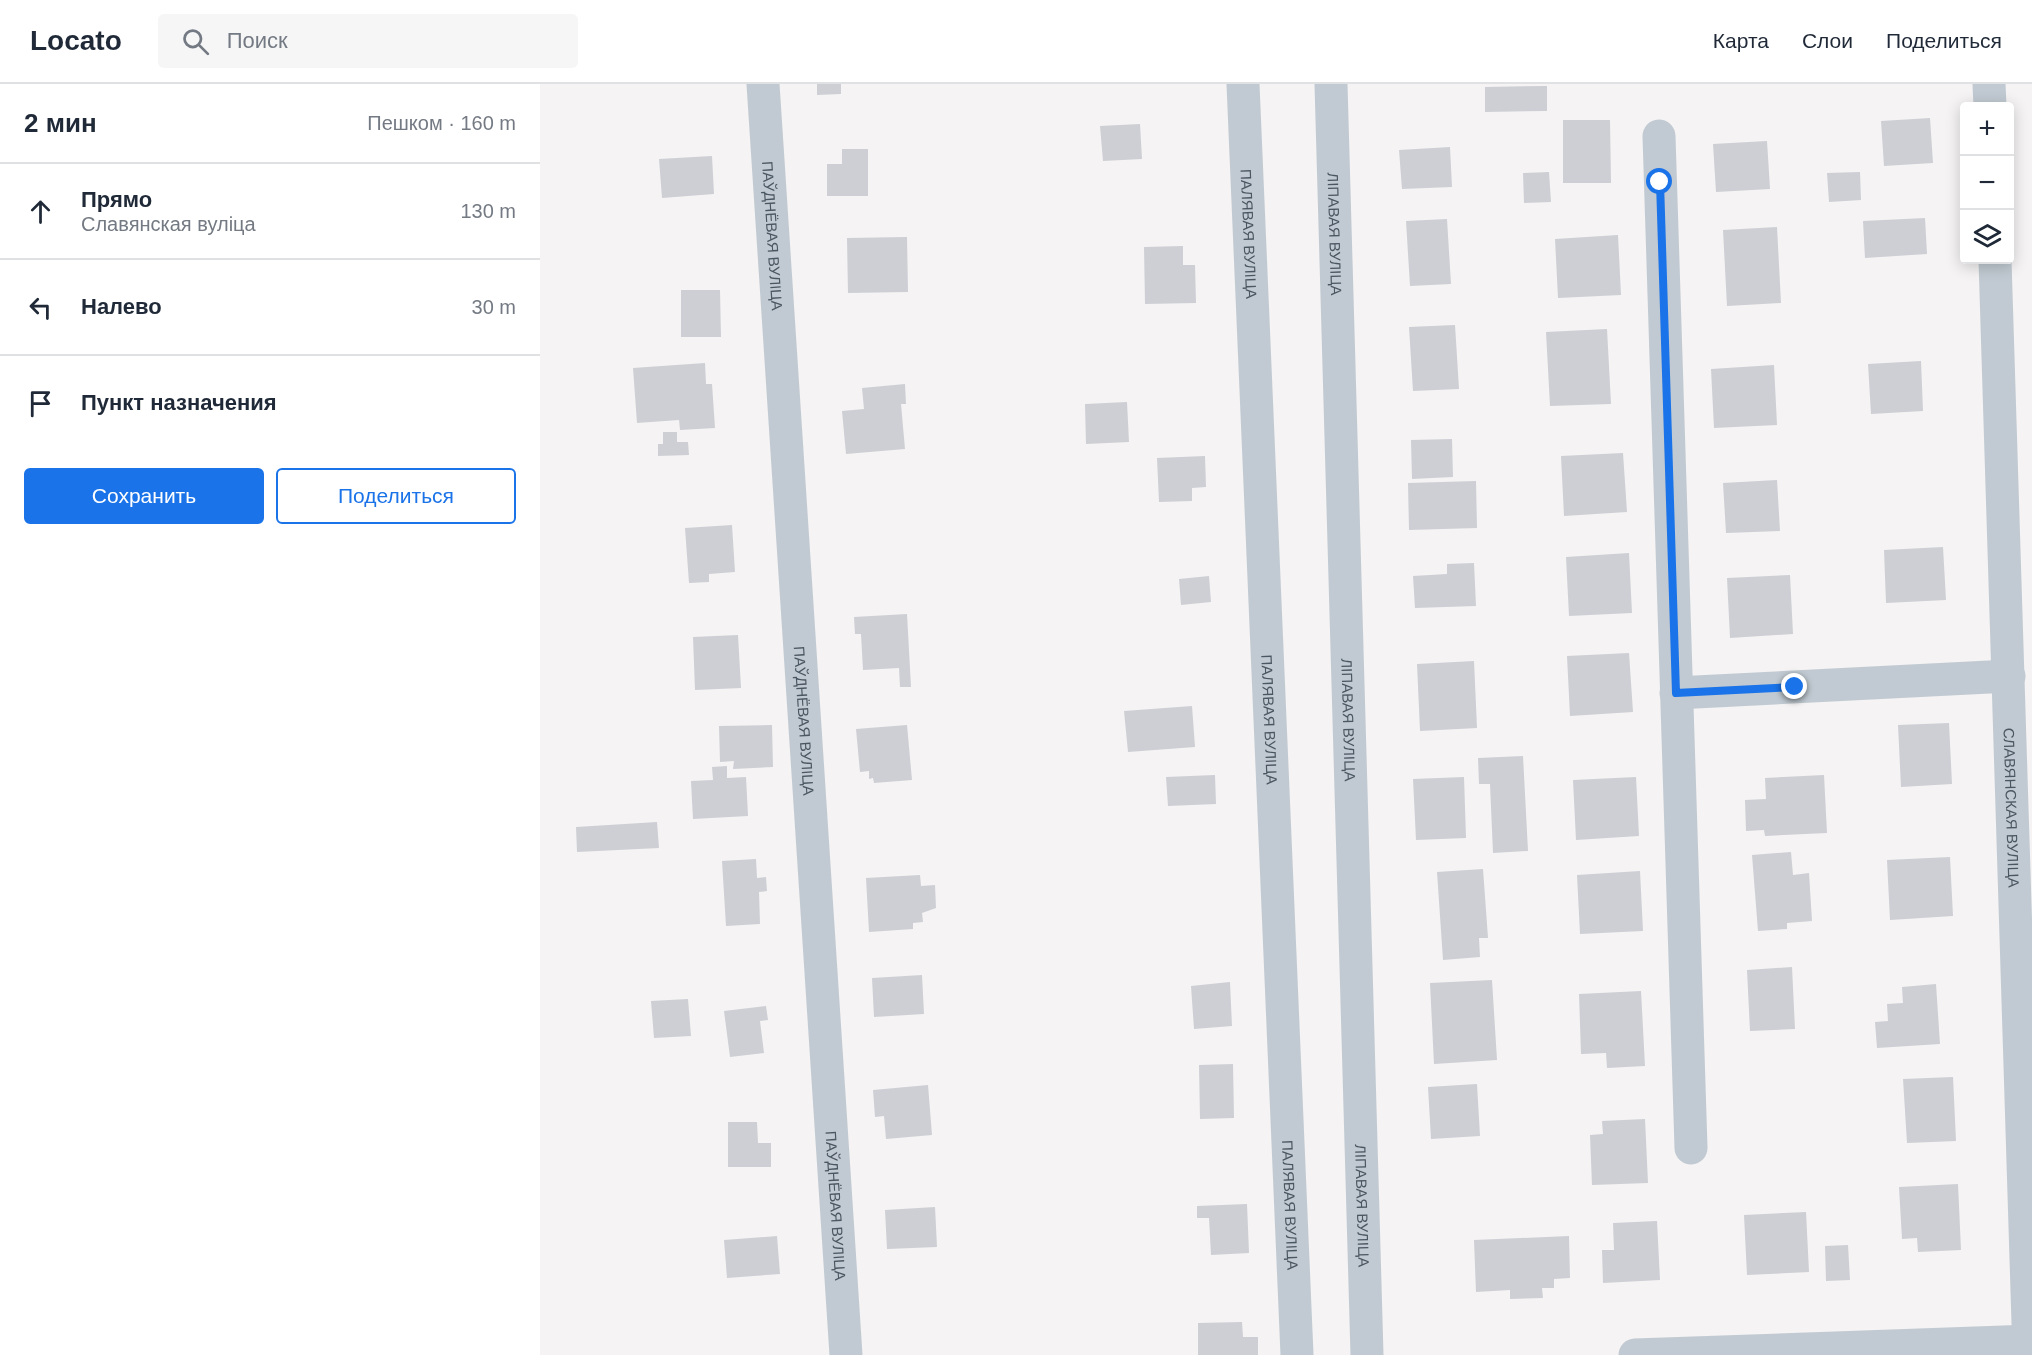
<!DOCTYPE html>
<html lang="ru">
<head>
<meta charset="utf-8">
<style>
	body { margin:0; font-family:Arial,sans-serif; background:#f6f6f7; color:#1f2937 }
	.controls { position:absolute; right:18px; top:18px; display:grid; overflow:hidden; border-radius:6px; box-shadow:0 3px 15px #0003 }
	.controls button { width:54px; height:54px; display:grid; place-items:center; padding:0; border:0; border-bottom:2px solid #e0e1e3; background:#fff; color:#1f2937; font:30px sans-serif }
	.stop { position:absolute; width:18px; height:18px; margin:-14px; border:4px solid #1a73e8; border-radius:50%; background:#fff }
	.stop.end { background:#1a73e8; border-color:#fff; box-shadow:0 2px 6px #0008 }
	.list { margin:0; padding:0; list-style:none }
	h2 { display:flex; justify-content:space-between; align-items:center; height:78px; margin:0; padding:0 24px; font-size:26px }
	h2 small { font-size:20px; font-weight:400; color:#747a83 }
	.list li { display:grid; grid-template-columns:39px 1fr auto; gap:18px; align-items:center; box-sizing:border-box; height:96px; padding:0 24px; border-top:2px solid #e0e1e3 }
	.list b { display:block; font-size:22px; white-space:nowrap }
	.list p { margin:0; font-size:20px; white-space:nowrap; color:#747a83 }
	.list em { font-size:20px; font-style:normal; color:#747a83 }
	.actions { display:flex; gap:12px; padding:18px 24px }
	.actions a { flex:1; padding:14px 0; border:2px solid #1a73e8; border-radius:6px; text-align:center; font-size:21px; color:#1a73e8 }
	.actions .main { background:#1a73e8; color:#fff }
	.icon { flex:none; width:33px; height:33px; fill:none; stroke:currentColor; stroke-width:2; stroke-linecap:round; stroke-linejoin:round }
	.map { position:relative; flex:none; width:1492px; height:1271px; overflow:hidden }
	header { display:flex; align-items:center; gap:36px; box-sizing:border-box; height:84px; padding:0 30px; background:#fff; border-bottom:2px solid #e0e1e3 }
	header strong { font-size:28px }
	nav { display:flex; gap:33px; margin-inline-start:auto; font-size:21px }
	.search { width:420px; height:54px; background:#f6f6f7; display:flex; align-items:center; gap:15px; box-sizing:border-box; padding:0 21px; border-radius:6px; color:#747a83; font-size:22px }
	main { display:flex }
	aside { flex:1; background:#fff }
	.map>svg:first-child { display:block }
</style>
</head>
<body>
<header>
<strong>Locato</strong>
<div class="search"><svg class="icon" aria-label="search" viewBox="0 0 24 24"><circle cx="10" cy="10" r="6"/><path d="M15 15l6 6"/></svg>Поиск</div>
<nav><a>Карта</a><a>Слои</a><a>Поделиться</a></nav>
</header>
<main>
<aside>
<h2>2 мин<small>Пешком · 160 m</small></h2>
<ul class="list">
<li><svg class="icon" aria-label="ahead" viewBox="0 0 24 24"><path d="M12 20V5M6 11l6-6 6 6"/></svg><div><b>Прямо</b><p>Славянская вуліца</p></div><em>130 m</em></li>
<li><svg class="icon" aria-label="left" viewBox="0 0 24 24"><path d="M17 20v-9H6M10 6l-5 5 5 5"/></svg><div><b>Налево</b></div><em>30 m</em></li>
<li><svg class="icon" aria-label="arrive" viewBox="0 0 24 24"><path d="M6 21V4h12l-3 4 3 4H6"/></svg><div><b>Пункт назначения</b></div></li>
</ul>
<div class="actions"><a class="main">Сохранить</a><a>Поделиться</a></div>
</aside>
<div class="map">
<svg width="1492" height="1271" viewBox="0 0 1492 1271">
	<rect width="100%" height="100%" fill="#f5f3f3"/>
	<!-- building -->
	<path fill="#cdcfd5" d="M277 0H301V10L277 11Z
		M1007 2V27L945 28V3Z
		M1390 34 1393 79 1344 82 1341 37Z
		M1023 36H1070L1071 99H1023Z
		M600 40 602 75 563 77 560 42Z
		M1227 57 1230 105 1176 108 1173 60Z
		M910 63 912 103 862 105 859 66Z
		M302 65H328V112H287V80H302Z
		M172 72 174 110 122 114 119 75Z
		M1009 88 1011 118 984 119 983 89Z
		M1320 88 1321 116 1289 118 1287 89Z
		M1385 134 1387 170 1325 174 1323 137Z
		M907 135 911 200 870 202 866 137Z
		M1237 143 1241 219 1187 222 1183 146Z
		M1078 151 1081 211 1018 214 1015 155Z
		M367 153 368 208 308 209 307 154Z
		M643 162V181H655L656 219 605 220 604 163Z
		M141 206H180L181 253H141Z
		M915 241 919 305 873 307 869 243Z
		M1067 245 1071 320 1010 322 1006 248Z
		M1381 277 1383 327 1331 330 1328 280Z
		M165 279 166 300H172L175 344 140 346 139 336 97 339 93 284Z
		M1234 281 1237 341 1174 344 1171 285Z
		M365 300 366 320H361L365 365 306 370 302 327 324 325 322 304Z
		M587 318 589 358 546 360 545 320Z
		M123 348H137V358H148L149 371 118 372V360H123Z
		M912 355 913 393 872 395 871 356Z
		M1083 369 1087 428 1024 432 1021 372Z
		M665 372 666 403 652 404V417L619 418 617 374Z
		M1237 396 1240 447 1186 449 1183 399Z
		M936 397 937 444 869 446 868 399Z
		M192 441 195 488 169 490V498L149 499 145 444Z
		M1403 463 1406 516 1346 519 1344 466Z
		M1089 469 1092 529 1029 532 1026 473Z
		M934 479 936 522 875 524 873 492 907 490V480Z
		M1250 491 1253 550 1190 554 1187 494Z
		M669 492 671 518 641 521 639 495Z
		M367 530 371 603H360L359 584 323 586 321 550H315L314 533Z
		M198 551 201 604 155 606 153 553Z
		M1089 569 1093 628 1030 632 1027 572Z
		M934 577 937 644 880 647 877 580Z
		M652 622 655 663 588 668 584 627Z
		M1409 639 1412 700 1361 703 1358 641Z
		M232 641 233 683 193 685 194 677 180 678 179 642Z
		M367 641 372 696 334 699 333 694 329 695V687L320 688 316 645Z
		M983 672 988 767 953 769 950 700H939L938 674Z
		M187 682V694L206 693 208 732 153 735 151 697 173 696 172 683Z
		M675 691 676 720 628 722 626 693Z
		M1284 691 1287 749 1225 752 1224 746 1206 747 1205 716 1226 715 1225 694Z
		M924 693 926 754 876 756 873 695Z
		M1096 693 1099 752 1036 756 1033 696Z
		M117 738 119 764 37 768 36 743Z
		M1251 768 1253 791 1269 789 1272 837 1247 839V845L1218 847 1212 771Z
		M1410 773 1413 832 1350 836 1347 776Z
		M216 775 217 794 226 793 227 807 219 808 220 840 186 842 182 777Z
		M943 785 948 854H939L940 873 903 876 897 788Z
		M1100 787 1103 847 1040 850 1037 791Z
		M380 791 381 802 395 801 396 824 382 829 383 838 373 839V845L329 848 326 794Z
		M1252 883 1255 945 1210 947 1207 886Z
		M382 891 384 930 334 933 332 894Z
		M952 896 957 976 894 980 890 899Z
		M690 898 692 942 654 945 651 902Z
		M1396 900 1400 960 1337 964 1335 938 1348 937 1347 920 1363 919 1362 903Z
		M1101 907 1105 982 1067 984 1066 969 1041 970 1039 910Z
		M148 915 151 952 114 954 111 917Z
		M226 922 228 936 220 937 224 969 190 973 184 927Z
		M693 980 694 1034 660 1035 659 981Z
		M1413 993 1416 1057 1367 1059 1363 995Z
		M937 1000 940 1052 891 1055 888 1003Z
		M388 1001 392 1051 346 1055 344 1032 335 1033 333 1006Z
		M1105 1035 1108 1099 1052 1101 1050 1051 1063 1050 1062 1037Z
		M188 1038H217L218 1059H231V1083H188Z
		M1418 1100 1421 1166 1378 1168 1377 1154 1362 1155 1359 1103Z
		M707 1120 709 1169 671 1171 669 1134H657V1122Z
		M395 1123 397 1163 347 1165 345 1126Z
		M1266 1128 1269 1188 1207 1191 1204 1131Z
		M1117 1137 1120 1196 1063 1199 1062 1166H1074L1073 1139Z
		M237 1152 240 1190 187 1194 184 1156Z
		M1029 1152 1030 1194 1014 1195V1204H1002L1003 1214 970 1215V1206L936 1208 934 1156Z
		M1308 1161 1310 1196 1286 1197 1285 1162Z
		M702 1238 703 1253H718V1271H658V1239Z"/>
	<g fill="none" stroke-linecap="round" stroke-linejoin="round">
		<!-- minor -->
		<g stroke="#c1cad2" stroke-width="33">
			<path id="s1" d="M223 0 306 1271"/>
			<path id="s2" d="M703 0 757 1271"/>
			<path id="s3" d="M791 0 827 1271"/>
			<path d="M1449 0 1450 22"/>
			<path d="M1119 52 1151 1064"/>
			<path id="s4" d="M1455 176 1489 1271"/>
			<path d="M1136 609 1469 592"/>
			<path d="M1095 1271 1492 1257"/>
		</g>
	</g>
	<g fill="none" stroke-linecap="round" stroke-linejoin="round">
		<!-- route -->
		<path stroke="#1a73e8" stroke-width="8" d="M1120 98 1136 609 1255 603"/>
	</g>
	<g text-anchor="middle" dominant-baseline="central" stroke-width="4.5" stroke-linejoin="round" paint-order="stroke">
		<!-- street labels -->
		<g font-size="15" fill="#4a5661" stroke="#fff">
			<text stroke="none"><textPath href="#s2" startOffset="150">ПАЛЯВАЯ ВУЛІЦА</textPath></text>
			<text stroke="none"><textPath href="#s3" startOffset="150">ЛІПАВАЯ ВУЛІЦА</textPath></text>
			<text stroke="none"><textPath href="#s1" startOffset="152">ПАЎДНЁВАЯ ВУЛІЦА</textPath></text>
			<text stroke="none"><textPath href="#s1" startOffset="638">ПАЎДНЁВАЯ ВУЛІЦА</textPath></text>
			<text stroke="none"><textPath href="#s2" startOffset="636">ПАЛЯВАЯ ВУЛІЦА</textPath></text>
			<text stroke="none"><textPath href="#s3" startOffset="636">ЛІПАВАЯ ВУЛІЦА</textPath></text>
			<text stroke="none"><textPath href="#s4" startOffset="548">СЛАВЯНСКАЯ ВУЛІЦА</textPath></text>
			<text stroke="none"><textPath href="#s1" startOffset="1124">ПАЎДНЁВАЯ ВУЛІЦА</textPath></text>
			<text stroke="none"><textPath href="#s2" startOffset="1122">ПАЛЯВАЯ ВУЛІЦА</textPath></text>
			<text stroke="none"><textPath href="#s3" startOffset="1122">ЛІПАВАЯ ВУЛІЦА</textPath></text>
		</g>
	</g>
</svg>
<div class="controls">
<button>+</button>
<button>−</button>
<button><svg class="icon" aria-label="layers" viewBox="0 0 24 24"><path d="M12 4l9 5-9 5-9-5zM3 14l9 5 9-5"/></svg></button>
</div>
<div class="stop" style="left:1120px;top:98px"></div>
<div class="stop end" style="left:1255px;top:603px"></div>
</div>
</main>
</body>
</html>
